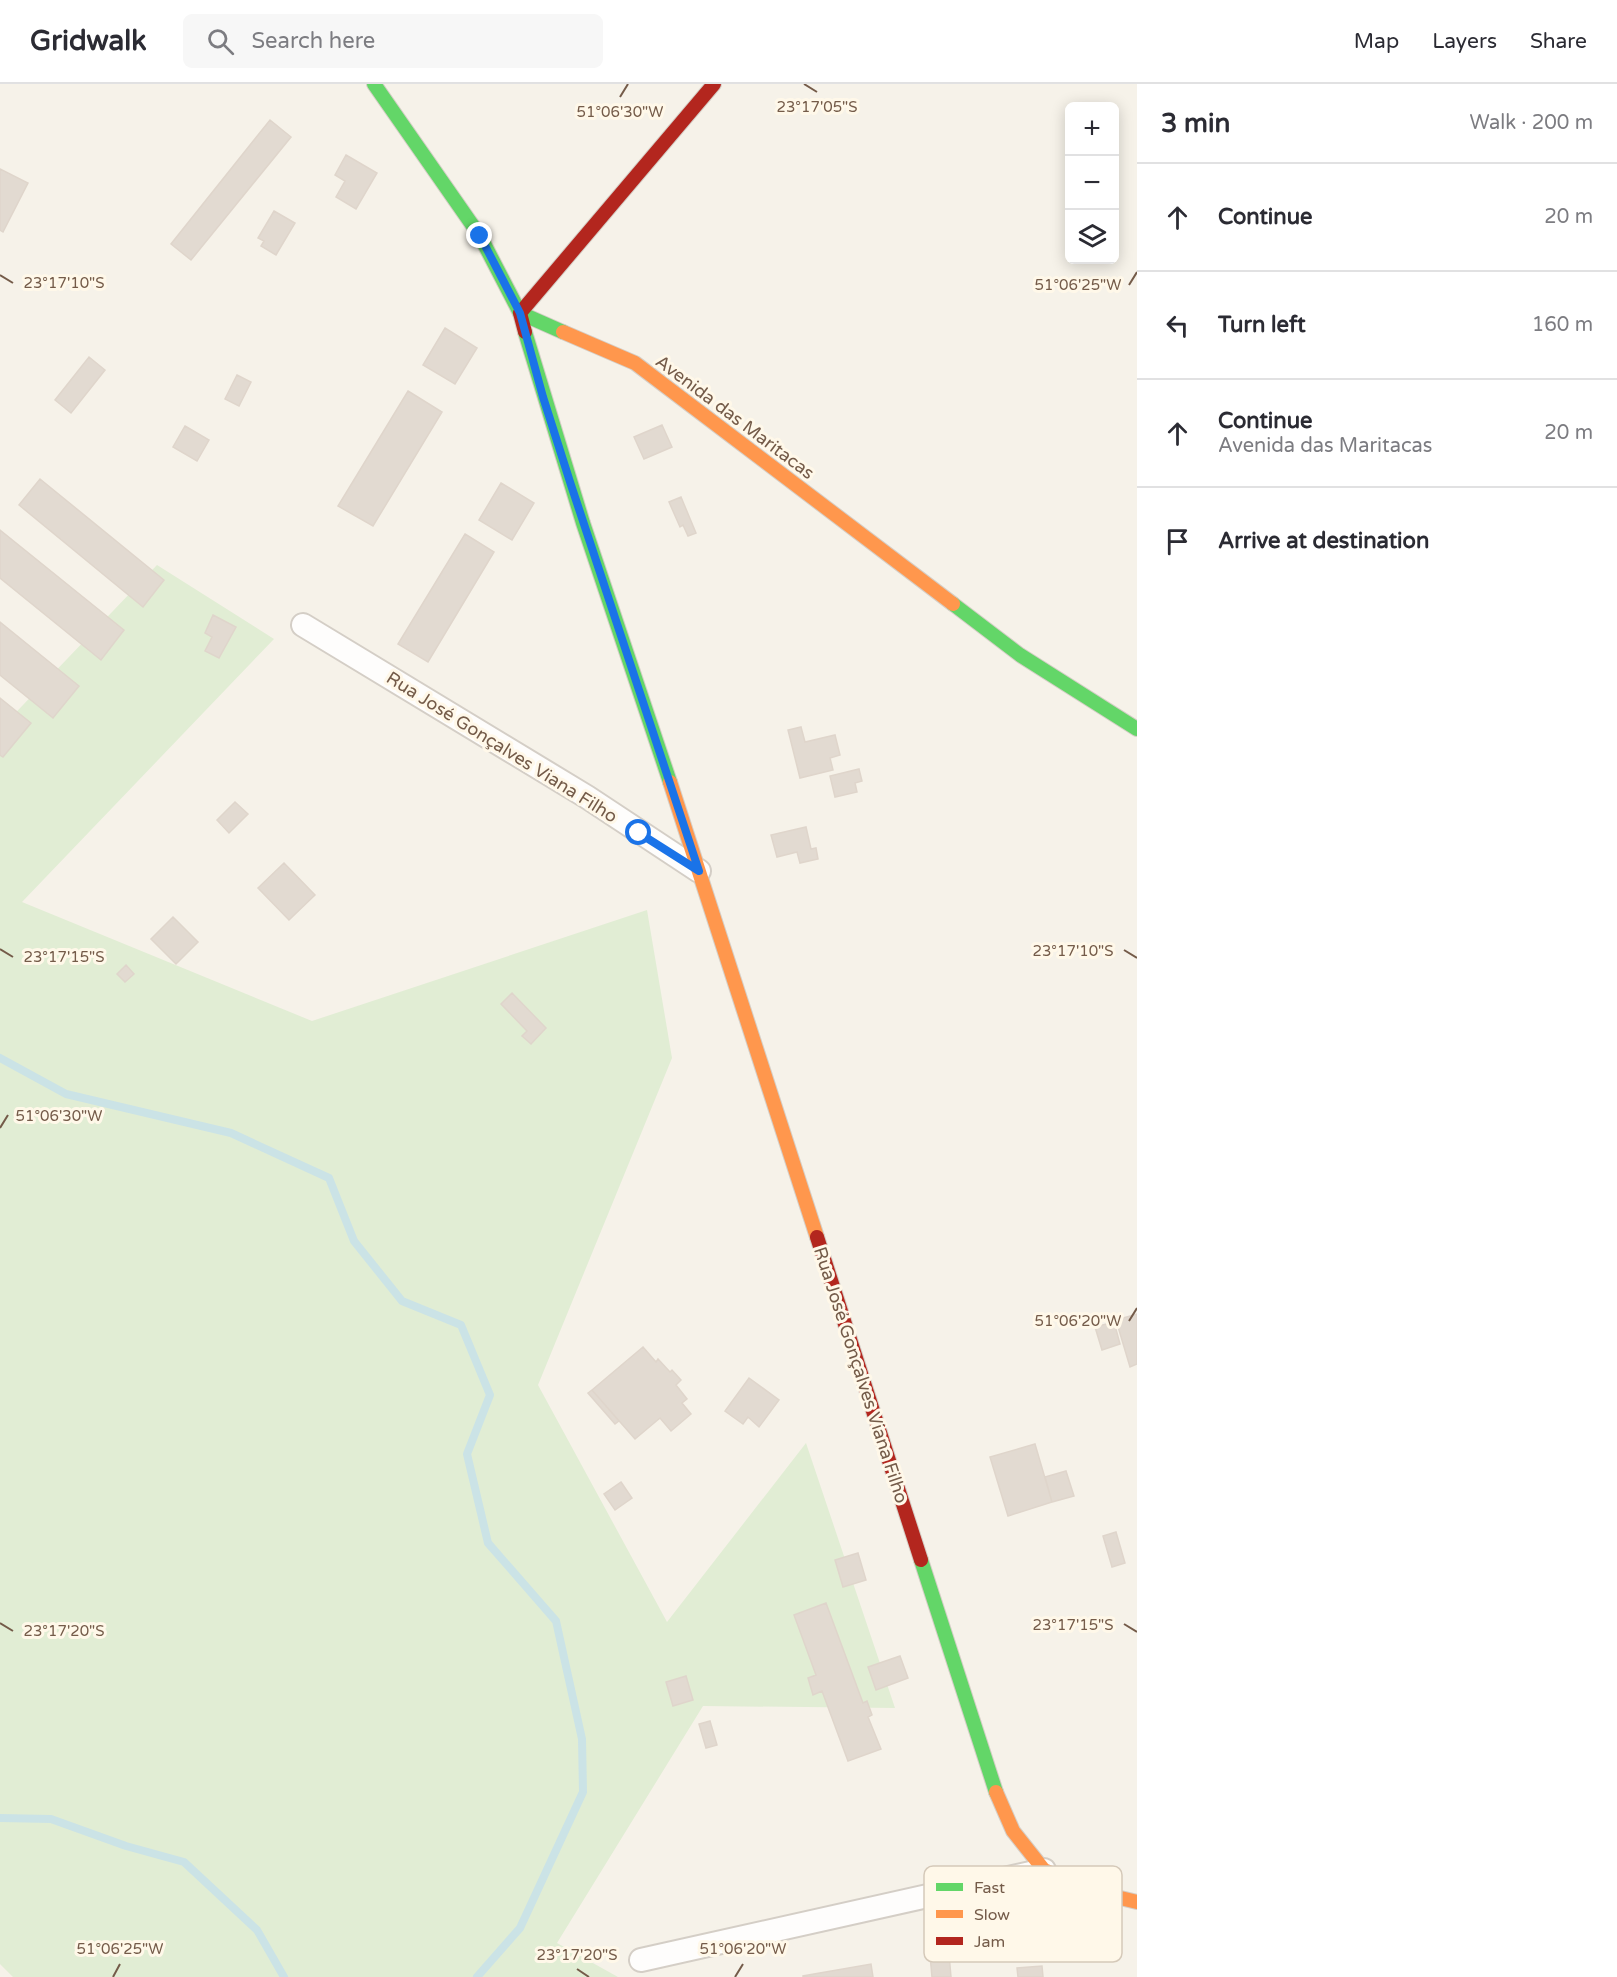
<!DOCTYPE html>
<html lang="en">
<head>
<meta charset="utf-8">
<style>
	body { margin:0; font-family:"Varela Round",sans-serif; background:#f7f7f7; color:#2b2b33 }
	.controls { position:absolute; right:18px; top:18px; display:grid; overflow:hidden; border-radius:9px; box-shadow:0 3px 15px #0003 }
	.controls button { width:54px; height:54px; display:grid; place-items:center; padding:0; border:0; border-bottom:2px solid #e1e1e2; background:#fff; color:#2b2b33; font:30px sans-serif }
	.stop { position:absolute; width:18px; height:18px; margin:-14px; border:4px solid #1a73e8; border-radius:50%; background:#fff }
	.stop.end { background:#1a73e8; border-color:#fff; box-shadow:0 2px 6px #0008 }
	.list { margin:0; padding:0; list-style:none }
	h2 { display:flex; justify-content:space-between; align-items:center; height:78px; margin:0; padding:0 24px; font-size:26px }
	h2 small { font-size:20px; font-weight:400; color:#7c7c81 }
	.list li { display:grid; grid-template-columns:39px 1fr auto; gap:18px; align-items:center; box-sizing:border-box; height:108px; padding:0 24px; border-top:2px solid #e1e1e2 }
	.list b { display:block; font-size:22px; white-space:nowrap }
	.list p { margin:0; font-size:20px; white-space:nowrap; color:#7c7c81 }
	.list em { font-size:20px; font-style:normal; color:#7c7c81 }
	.icon { flex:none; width:33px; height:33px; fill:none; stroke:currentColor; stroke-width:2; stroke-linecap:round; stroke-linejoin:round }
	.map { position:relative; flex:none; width:1137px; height:1893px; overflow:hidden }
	header { display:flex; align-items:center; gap:36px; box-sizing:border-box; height:84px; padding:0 30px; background:#fff; border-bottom:2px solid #e1e1e2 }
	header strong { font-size:28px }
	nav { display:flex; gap:33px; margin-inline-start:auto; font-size:21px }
	.search { width:420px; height:54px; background:#f7f7f7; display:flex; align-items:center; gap:15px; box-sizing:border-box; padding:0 21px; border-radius:9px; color:#7c7c81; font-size:22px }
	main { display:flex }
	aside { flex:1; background:#fff }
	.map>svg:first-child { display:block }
</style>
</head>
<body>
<header>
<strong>Gridwalk</strong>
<div class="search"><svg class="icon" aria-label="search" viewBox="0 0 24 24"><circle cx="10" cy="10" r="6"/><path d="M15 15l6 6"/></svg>Search here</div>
<nav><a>Map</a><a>Layers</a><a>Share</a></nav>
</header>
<main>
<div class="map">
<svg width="1137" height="1893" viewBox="0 0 1137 1893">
	<rect width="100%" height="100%" fill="#f6f2e9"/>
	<!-- green -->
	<path fill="#e1edd4" d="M157 481 274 555 22 818 312 937 647 826 672 974 538 1301 667 1538 806 1359 895 1624 703 1622 557 1859 618 1893H13L0 1880V645Z"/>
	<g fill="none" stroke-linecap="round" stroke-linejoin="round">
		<!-- stream -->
		<path stroke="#cbe3e6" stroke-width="8" d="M0 974 66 1010 231 1049 329 1094 354 1157 402 1217 461 1241 490 1311 467 1370 488 1459 556 1537 582 1655 583 1708 520 1844 477 1893
			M0 1734 51 1735 126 1762 184 1778 257 1846 284 1893"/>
	</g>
	<!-- building -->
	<path fill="#e2dad1" stroke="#dfd5cb" stroke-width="1.5" d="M270 36 291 53 191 176 171 160Z
		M346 71 377 89 356 125 336 113 345 97 335 91Z
		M0 85 28 99 3 148 0 146Z
		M274 127 295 139 276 171 261 162 264 157 258 154Z
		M445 244 477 264 455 300 423 281Z
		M89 273 105 286 71 329 55 316Z
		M237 291 251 298 239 322 225 315Z
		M408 307 442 328 373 442 338 422Z
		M662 341 672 363 644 375 634 353Z
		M185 342 209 356 197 377 173 363Z
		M40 395 164 496 143 523 19 421Z
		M501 399 534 419 512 456 479 436Z
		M681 413 696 449 688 452 683 441 680 443 669 418Z
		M0 446 124 546 101 576 0 494Z
		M465 450 494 468 428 578 398 560Z
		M213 531 236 543 219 574 205 567 212 553 205 549Z
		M0 538 79 602 53 634 0 591Z
		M0 614 31 639 3 673 0 671Z
		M801 643 805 658 835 651 840 671 830 674 833 686 800 694 788 646Z
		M859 685 862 697 855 699 857 708 835 713 830 692Z
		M235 718 248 730 229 749 217 736Z
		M806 743 811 765 816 764 818 775 800 779 797 768 777 773 771 751Z
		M284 779 315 811 289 836 258 804Z
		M173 833 198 858 176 880 151 855Z
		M126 881 134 890 125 898 117 890Z
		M512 909 546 944 531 960 522 952 527 947 501 920Z
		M1137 1230V1280L1130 1283 1116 1236Z
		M1114 1238 1120 1260 1102 1266 1095 1243Z
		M643 1263 656 1278 658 1275 670 1288 672 1286 681 1296 676 1301 687 1315 682 1319 691 1330 671 1347 660 1334 635 1355 592 1306Z
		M749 1294 779 1316 759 1343 748 1333 743 1340 725 1327Z
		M592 1306 619 1337 615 1340 588 1309Z
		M1035 1360 1052 1418 1008 1432 990 1373Z
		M1066 1387 1074 1412 1052 1418 1045 1393Z
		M621 1398 632 1414 615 1426 604 1410Z
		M1116 1448 1125 1479 1112 1483 1103 1452Z
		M858 1469 866 1496 843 1503 835 1476Z
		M826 1519 863 1619 867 1617 872 1631 868 1633 881 1665 848 1677 822 1607 813 1611 808 1594 816 1591 794 1531Z
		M900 1572 908 1594 876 1606 868 1583Z
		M686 1592 693 1616 673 1622 666 1598Z
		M710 1637 717 1661 706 1664 699 1640Z
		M949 1870 951 1893H932L930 1871Z
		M871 1880 873 1893H803V1892Z
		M1042 1882 1043 1893H1018L1017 1884Z"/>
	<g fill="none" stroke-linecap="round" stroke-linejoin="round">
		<!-- street casing -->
		<g stroke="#d4cec6" stroke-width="26">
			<path id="street" d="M303 541 587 713 699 787
				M641 1876 1044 1786"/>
		</g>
		<!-- fast casing -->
		<g stroke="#d5cec6" stroke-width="16">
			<path id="fast" d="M374 0 480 152 520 229 563 248
				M525 248 583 439 670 698
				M953 520 1020 571 1137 645
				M921 1476 996 1708"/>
		</g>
		<!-- slow casing -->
		<g stroke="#d5cec6" stroke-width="16">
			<path id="slow" d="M563 248 635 279 953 520
				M670 698 817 1153
				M996 1708 1013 1747 1044 1786 1091 1807 1137 1818"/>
		</g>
		<!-- jam casing -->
		<g stroke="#d5cec6" stroke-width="16">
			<path id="jam" d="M525 248 520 229 714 0
				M817 1153 921 1476"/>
		</g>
		<!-- street -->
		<use href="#street" stroke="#fefdfc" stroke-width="22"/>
		<!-- fast -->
		<use href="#fast" stroke="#63d668" stroke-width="14"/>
		<!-- slow -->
		<use href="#slow" stroke="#ff974d" stroke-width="14"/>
		<!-- jam -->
		<use href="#jam" stroke="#b3261e" stroke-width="14"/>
	</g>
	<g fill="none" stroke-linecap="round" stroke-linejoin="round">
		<!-- route -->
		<path stroke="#1a73e8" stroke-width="8" d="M480 152 520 229 543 313 571 401 699 787 639 749"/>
	</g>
	<!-- ticks -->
	<path fill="none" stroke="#745b49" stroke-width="2" d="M804 0 817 8M620 13 628 0M0 191 13 199M1129 201 1137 188M0 865 13 873M1124 866 1137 874M0 1044 8 1031M1129 1237 1137 1224M0 1539 13 1547M1124 1540 1137 1548M577 1885 589 1893M113 1893 120 1880M735 1893 743 1880"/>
	<g text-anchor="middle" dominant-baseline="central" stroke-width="6" stroke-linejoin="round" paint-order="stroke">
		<!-- street labels -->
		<g font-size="18" fill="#745b49" stroke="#fff8e9">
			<text transform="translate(735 333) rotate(37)">Avenida das Maritacas</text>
			<text transform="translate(502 663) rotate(32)">Rua José Gonçalves Viana Filho</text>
			<text transform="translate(861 1291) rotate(72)">Rua José Gonçalves Viana Filho</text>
		</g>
	</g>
	<!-- legend -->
	<rect x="924" y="1782" width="198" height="96" rx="9" fill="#fff8e9" stroke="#d5c9b9" stroke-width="1.5"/>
	<rect x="936" y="1799" width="27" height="8" fill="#63d668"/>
	<rect x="936" y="1826" width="27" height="8" fill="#ff974d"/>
	<rect x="936" y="1853" width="27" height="8" fill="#b3261e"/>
	<g font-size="16" fill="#745b49">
		<text x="974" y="1809">Fast</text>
		<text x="974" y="1836">Slow</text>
		<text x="974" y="1863">Jam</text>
	</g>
	<g font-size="15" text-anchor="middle" fill="#745b49" stroke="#fff8e9" stroke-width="6" stroke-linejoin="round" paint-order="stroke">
		<text x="817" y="28">23°17'05"S</text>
		<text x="620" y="33">51°06'30"W</text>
		<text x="64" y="204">23°17'10"S</text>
		<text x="1078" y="206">51°06'25"W</text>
		<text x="1073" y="872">23°17'10"S</text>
		<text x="64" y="878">23°17'15"S</text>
		<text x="59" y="1037">51°06'30"W</text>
		<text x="1078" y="1242">51°06'20"W</text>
		<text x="1073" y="1546">23°17'15"S</text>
		<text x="64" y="1552">23°17'20"S</text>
		<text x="120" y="1870">51°06'25"W</text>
		<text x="743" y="1870">51°06'20"W</text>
		<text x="577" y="1876">23°17'20"S</text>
	</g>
</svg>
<div class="controls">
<button>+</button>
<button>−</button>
<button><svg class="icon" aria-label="layers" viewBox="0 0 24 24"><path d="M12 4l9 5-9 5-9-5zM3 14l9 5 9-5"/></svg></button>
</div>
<div class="stop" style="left:639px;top:749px"></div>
<div class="stop end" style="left:480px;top:152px"></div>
</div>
<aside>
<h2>3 min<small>Walk · 200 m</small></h2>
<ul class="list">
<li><svg class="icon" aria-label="ahead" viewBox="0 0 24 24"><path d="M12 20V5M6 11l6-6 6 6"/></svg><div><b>Continue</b></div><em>20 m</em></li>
<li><svg class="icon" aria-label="left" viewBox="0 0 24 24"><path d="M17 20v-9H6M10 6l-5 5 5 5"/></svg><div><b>Turn left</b></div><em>160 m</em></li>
<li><svg class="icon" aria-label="ahead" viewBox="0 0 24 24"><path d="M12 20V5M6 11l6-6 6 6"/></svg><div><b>Continue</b><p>Avenida das Maritacas</p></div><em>20 m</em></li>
<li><svg class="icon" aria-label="arrive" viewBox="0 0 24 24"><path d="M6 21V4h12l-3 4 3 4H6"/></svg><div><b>Arrive at destination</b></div></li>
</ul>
</aside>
</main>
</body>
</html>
